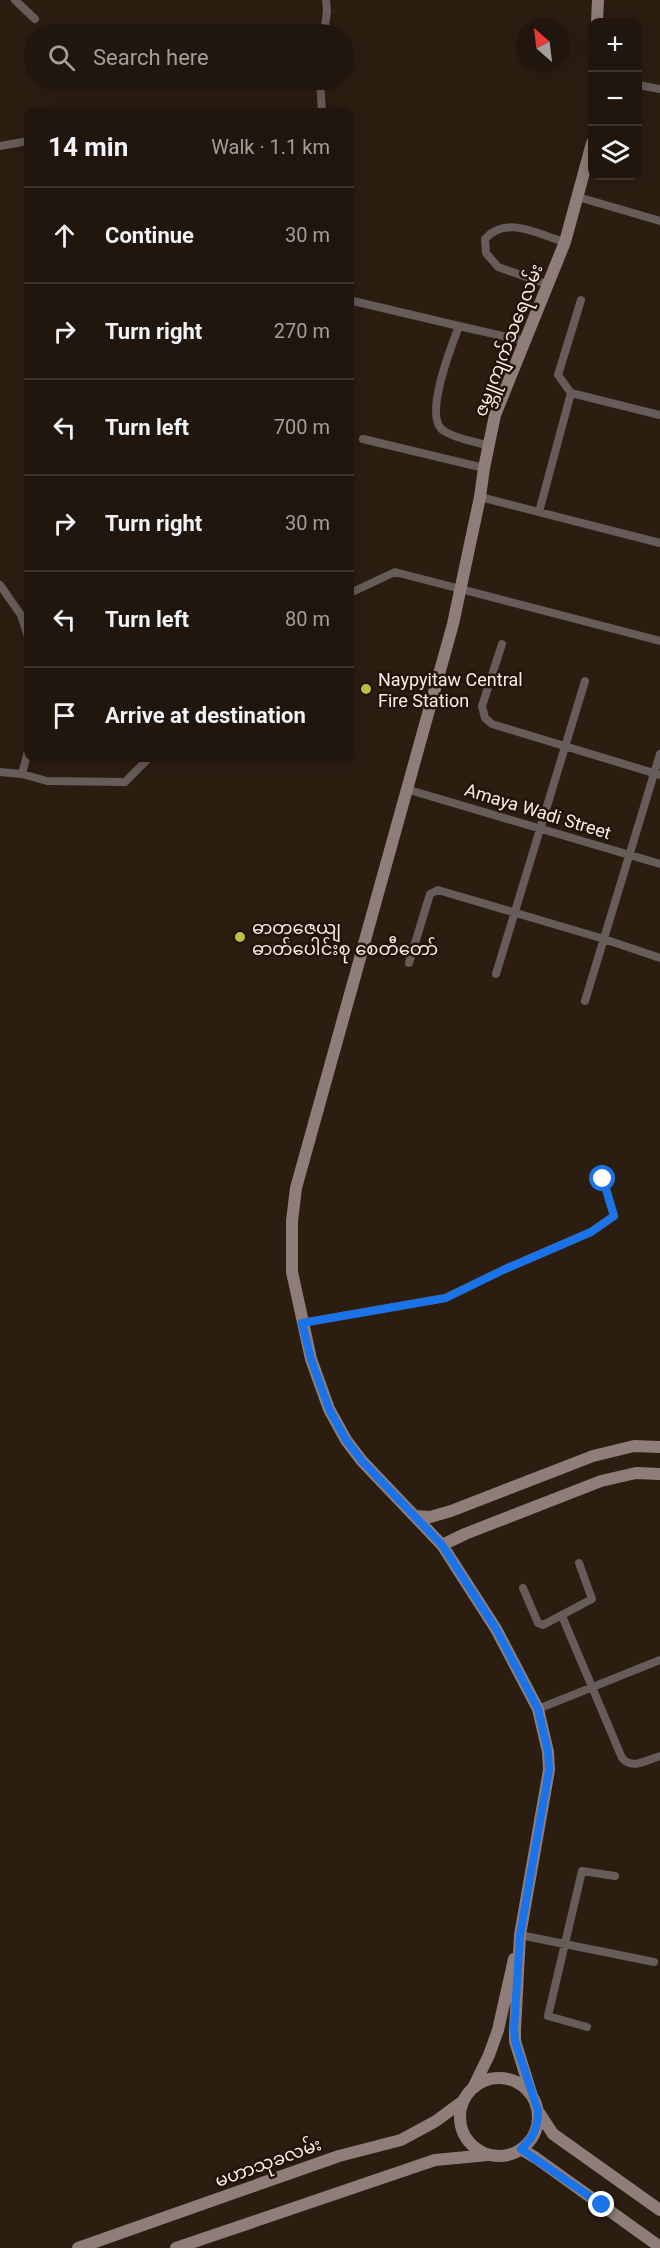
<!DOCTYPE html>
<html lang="en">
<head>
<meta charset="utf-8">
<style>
	body { margin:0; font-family:Roboto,"Noto Sans Myanmar",sans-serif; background:#291f16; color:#f1f3f6 }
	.controls { position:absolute; right:18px; top:18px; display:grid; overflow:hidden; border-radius:12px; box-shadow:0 3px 15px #0003 }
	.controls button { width:54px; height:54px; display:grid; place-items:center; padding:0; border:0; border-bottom:2px solid #3e352e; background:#21160d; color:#f1f3f6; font:30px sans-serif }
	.compass { position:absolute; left:516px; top:18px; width:54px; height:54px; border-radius:50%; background:#21160d; box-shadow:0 3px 15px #0003; rotate:332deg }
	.stop { position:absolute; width:18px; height:18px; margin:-14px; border:4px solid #1a73e8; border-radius:50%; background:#fff }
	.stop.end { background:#1a73e8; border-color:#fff; box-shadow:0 2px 6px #0008 }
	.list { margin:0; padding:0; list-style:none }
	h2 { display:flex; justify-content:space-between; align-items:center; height:78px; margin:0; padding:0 24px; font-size:26px }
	h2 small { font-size:20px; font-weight:400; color:#a29f9d }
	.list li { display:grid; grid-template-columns:39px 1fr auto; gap:18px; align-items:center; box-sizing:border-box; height:96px; padding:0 24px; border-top:2px solid #3e352e }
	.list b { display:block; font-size:22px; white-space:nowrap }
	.list em { font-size:20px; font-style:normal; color:#a29f9d }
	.icon { flex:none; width:33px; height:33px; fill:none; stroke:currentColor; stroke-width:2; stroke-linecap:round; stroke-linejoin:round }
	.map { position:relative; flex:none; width:660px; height:2248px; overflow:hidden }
	.search { position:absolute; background:#21160d; box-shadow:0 3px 15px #0003; left:24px; top:24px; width:330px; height:66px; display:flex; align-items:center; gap:15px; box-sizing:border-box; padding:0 21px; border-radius:33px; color:#a29f9d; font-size:22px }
	.panel { position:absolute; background:#21160d; box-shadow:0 3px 15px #0003; left:24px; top:108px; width:330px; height:654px; border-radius:12px }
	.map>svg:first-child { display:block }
</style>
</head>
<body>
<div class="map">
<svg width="660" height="2248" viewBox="0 0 660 2248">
	<rect width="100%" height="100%" fill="#2c1d11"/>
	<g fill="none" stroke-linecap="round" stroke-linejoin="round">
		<!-- street -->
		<path stroke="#665c59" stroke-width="8" d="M15 0 35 19
			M324 34 327 11 326 0
			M320 80 322 112
			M638 85 660 89
			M0 146 28 141
			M578 197 660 221
			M549 285 498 267 486 253 485 239C507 215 537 234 565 242
			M353 301 459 326C452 345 422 418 444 431 456 439 474 441 488 446
			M459 326 525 341
			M571 393 660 415
			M363 439 484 468
			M480 497 660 543
			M539 512 571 393 558 375 581 300
			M0 585 21 615 28 637
			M350 593 395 572 660 641
			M502 644 482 706 485 718 492 724 660 775
			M0 772 22 774 47 781 125 782 149 758
			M22 774 28 751
			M406 789 660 864
			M409 963 430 894 438 890 604 939 660 958
			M496 974 585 681
			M585 1001 660 754
			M302 1323 445 1298 503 1270 591 1232 614 1216 603 1179
			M523 1588 538 1623 543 1625 592 1599 579 1563
			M562 1616 622 1758C632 1770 647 1760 660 1756
			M538 1709 660 1660
			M520 1935 654 1962
			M587 2027 548 2016 582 1871 615 1876"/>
		<!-- secondary -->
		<path stroke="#8e7d78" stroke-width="12" d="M597 22 598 0
			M415 1516 430 1517 451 1511 593 1456 634 1446 660 1447
			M442 1545 465 1534 601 1481 636 1473 660 1474
			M460 2117a39 39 0 1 1 78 0a39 39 0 1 1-78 0Z
			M473 2088 489 2055 498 2030 514 1959
			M532 2096 515 2041V2030L520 1935 549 1770 548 1752 538 1709 496 1629 442 1545 362 1461 346 1440 329 1409 311 1359 292 1272V1221L296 1188 453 624 480 497 484 468 495 415 565 242 592 143
			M538 2111 553 2134 660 2210
			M521 2149 536 2158 660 2247
			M78 2248 339 2156 401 2140 436 2121 463 2101
			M176 2248 435 2160 488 2155"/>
	</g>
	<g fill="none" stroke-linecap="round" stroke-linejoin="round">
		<!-- route -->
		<path stroke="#1a73e8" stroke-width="8" d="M602 2205 521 2149C533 2138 538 2128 538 2111L515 2041 514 2030 520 1935 549 1770 548 1752 538 1709 496 1629 442 1545 362 1461 346 1440 329 1409 311 1359 302 1323 446 1298 503 1270 591 1232 614 1216 603 1179"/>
	</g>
	<!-- markers -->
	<g fill="#b9c046" stroke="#221408" stroke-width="2">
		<circle cx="366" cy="689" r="6"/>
		<circle cx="240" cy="937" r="6"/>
	</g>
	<g text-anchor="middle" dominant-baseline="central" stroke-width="5" stroke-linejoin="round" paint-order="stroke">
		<!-- street labels -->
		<g font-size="18" fill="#f8ede5" stroke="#221408">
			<text transform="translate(508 340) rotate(-69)">ဇမ္ဘူကျက်သရေလမ်း</text>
			<text transform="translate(538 811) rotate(17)">Amaya Wadi Street</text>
			<text transform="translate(268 2162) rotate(-20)">မဟာသုခလမ်း</text>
		</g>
		<!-- poi labels -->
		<g font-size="18" fill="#f8ede5" stroke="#221408" text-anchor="start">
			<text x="378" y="679">Naypyitaw Central<tspan x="378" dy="21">Fire Station</tspan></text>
			<text x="252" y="927">ဓာတုဇေယျ<tspan x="252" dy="21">ဓာတ်ပေါင်းစု စေတီတော်</tspan></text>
		</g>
	</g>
</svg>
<div class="controls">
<button>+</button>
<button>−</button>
<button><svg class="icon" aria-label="layers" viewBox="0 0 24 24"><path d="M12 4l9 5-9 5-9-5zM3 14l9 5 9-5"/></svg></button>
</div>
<svg class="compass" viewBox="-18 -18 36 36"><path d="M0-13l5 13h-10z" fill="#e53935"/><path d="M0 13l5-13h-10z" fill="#a29f9d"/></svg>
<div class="stop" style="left:603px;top:1179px"></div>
<div class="stop end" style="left:602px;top:2205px"></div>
<div class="search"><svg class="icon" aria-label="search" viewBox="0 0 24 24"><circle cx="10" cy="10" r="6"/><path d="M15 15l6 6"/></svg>Search here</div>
<section class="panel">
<h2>14 min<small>Walk · 1.1 km</small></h2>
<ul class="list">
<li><svg class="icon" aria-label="ahead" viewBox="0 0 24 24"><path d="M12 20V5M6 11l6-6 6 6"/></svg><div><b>Continue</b></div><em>30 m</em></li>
<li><svg class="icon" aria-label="right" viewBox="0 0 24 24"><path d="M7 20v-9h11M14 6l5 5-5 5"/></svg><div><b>Turn right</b></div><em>270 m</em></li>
<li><svg class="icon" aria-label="left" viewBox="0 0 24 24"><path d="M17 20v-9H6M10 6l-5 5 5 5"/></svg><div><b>Turn left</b></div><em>700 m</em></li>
<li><svg class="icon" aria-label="right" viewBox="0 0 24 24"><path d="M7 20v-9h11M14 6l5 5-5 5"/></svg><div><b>Turn right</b></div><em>30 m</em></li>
<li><svg class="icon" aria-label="left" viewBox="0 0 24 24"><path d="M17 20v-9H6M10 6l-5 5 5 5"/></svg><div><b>Turn left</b></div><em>80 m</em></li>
<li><svg class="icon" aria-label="arrive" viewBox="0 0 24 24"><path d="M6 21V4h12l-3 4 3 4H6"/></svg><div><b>Arrive at destination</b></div></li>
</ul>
</section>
</div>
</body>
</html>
